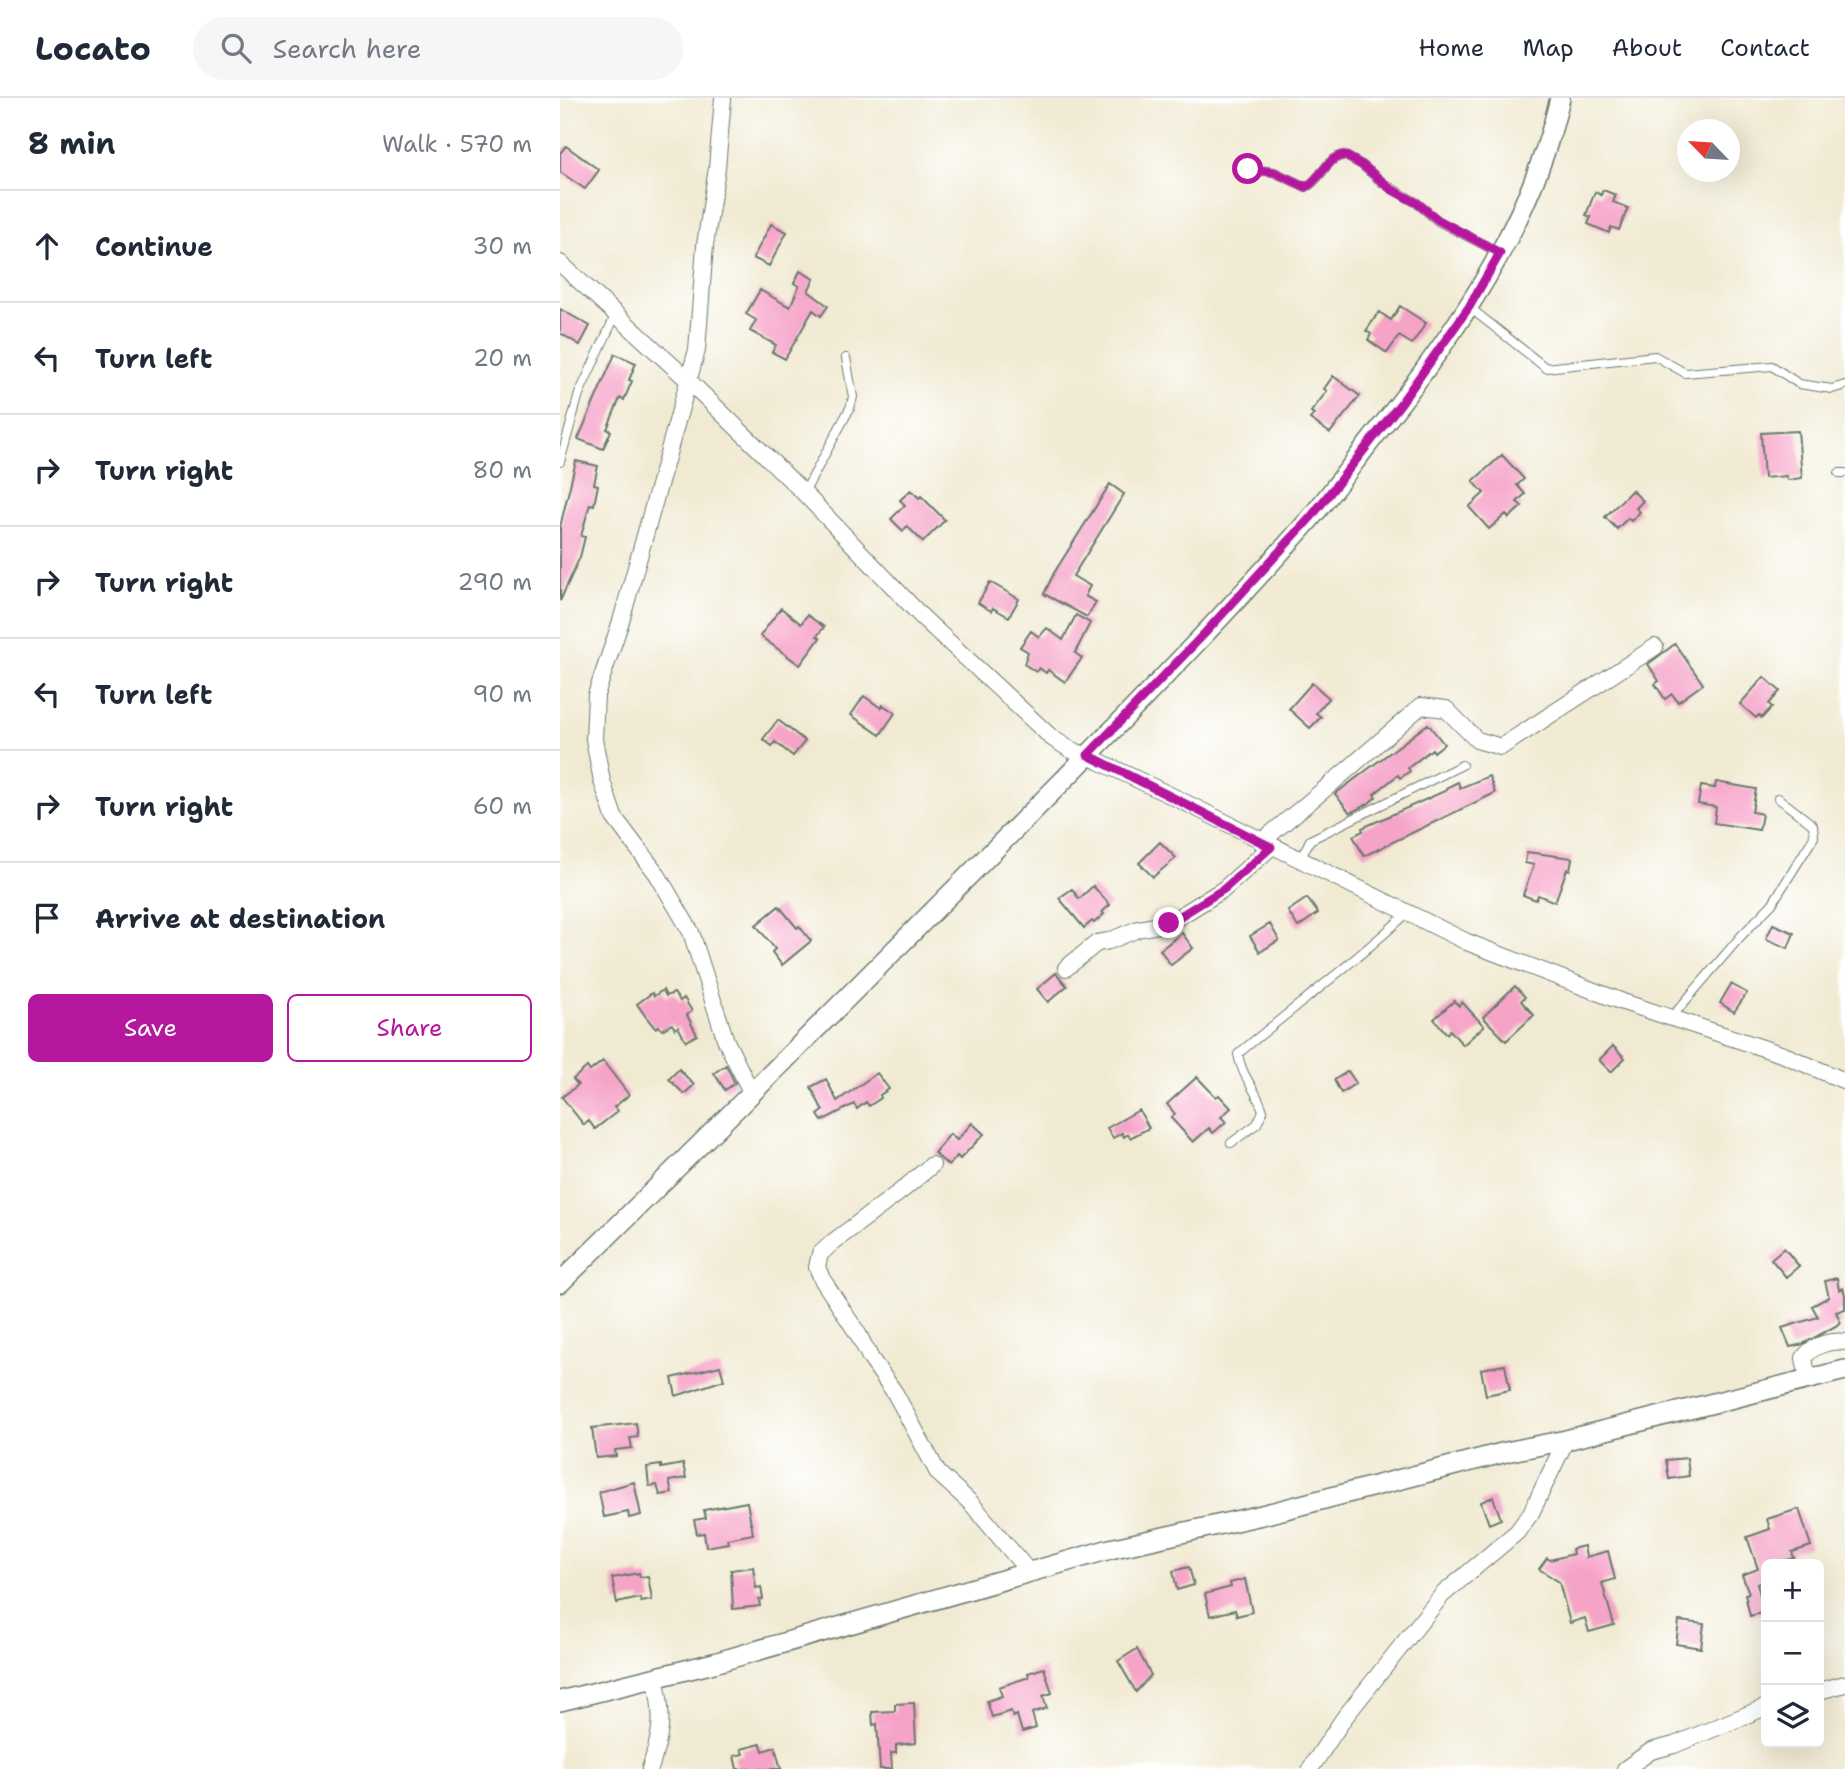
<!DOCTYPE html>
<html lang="en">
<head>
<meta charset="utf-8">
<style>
	body { margin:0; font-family:"Shantell Sans",sans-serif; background:#f6f6f7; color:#1f2937 }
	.controls { position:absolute; right:21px; bottom:21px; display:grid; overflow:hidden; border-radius:10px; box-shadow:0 7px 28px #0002 }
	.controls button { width:63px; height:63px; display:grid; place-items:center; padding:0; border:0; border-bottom:2px solid #e0e1e3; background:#fff; color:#1f2937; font:35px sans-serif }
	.compass { position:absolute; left:1117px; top:21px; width:63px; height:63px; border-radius:50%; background:#fff; box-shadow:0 7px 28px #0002; rotate:295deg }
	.stop { position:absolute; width:21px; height:21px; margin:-16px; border:5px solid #b5179e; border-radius:50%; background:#fff }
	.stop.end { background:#b5179e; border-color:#fff; box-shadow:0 2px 7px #0008 }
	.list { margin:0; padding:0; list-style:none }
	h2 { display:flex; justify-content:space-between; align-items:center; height:91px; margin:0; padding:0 28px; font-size:30px }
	h2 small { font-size:23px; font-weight:400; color:#747a83 }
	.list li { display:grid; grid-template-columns:46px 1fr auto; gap:21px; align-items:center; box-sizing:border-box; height:112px; padding:0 28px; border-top:2px solid #e0e1e3 }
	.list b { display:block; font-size:26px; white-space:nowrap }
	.list em { font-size:23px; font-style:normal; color:#747a83 }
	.actions { display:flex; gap:14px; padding:21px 28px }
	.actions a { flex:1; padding:16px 0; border:2px solid #b5179e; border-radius:10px; text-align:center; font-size:24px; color:#b5179e }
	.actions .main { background:#b5179e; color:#fff }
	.icon { flex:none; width:38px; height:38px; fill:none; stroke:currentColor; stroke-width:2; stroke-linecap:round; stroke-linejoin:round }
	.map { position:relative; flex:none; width:1285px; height:1671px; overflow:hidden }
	header { display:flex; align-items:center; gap:42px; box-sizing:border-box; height:98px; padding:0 35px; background:#fff; border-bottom:2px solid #e0e1e3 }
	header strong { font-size:33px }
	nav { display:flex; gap:38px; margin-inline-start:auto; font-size:24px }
	.search { width:490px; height:63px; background:#f6f6f7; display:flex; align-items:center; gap:18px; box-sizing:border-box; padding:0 24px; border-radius:38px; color:#747a83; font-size:26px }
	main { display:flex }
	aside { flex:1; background:#fff }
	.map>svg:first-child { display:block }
</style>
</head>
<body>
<header>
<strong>Locato</strong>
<div class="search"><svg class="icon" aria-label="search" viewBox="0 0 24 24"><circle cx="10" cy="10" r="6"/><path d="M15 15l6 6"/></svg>Search here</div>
<nav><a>Home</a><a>Map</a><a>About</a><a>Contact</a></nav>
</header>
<main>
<aside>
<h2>8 min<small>Walk · 570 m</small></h2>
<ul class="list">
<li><svg class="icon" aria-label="ahead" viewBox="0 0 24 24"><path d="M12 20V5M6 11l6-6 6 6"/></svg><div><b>Continue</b></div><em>30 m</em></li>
<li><svg class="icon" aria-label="left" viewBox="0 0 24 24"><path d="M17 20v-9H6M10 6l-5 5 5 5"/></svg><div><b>Turn left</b></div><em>20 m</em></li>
<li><svg class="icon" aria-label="right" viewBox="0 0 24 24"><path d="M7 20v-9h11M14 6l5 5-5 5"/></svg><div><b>Turn right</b></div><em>80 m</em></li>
<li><svg class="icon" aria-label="right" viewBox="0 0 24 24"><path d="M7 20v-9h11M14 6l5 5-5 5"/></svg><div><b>Turn right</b></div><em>290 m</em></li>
<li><svg class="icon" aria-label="left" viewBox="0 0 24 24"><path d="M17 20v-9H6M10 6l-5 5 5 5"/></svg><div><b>Turn left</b></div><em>90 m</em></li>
<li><svg class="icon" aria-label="right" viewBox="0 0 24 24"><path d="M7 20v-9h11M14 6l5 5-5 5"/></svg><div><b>Turn right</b></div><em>60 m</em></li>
<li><svg class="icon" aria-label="arrive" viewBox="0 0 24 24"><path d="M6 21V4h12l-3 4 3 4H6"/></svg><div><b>Arrive at destination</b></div></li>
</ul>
<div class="actions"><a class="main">Save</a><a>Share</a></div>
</aside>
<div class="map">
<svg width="1285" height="1671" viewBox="0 0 1285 1671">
	<rect width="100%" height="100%" fill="#fff"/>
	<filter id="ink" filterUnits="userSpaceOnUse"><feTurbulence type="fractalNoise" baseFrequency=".0143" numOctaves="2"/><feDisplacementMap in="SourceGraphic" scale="14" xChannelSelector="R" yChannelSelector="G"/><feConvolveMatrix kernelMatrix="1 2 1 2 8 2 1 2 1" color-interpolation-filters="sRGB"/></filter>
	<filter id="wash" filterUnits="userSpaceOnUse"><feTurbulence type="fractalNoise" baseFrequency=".00686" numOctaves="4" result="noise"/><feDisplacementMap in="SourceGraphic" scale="28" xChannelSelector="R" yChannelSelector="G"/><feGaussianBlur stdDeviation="1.57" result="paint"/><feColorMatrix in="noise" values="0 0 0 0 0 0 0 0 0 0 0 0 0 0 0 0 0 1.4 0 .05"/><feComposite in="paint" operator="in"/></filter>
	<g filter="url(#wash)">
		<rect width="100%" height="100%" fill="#f1ead3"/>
		<g id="blocks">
			<!-- building -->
			<path fill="#f6a3c8" d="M6 48 39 72 25 91 0 74V55Z
				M1043 92 1056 97 1053 104 1068 110 1059 132 1051 129 1049 135 1028 126 1031 119 1026 117 1035 94 1041 97Z
				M211 126 227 134 209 168 193 160Z
				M240 173 254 181 248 193 268 208 261 218 253 212 225 261 212 254 216 247 190 233 196 222 186 216 200 192 230 209 239 188 234 185Z
				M840 208 866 225 852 246 839 238 827 255 808 242 811 236 806 233 819 214 831 222Z
				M0 211 30 228 20 247 0 235Z
				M55 256 76 265 69 282 72 283 64 302 60 300 47 331 51 333 43 351 18 341Z
				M773 278 800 298 770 335 750 321 754 316 751 314 767 293 764 291Z
				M1238 333 1242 380 1227 382 1226 378 1204 380 1201 335Z
				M942 357 964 381 957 387 965 396 957 404 962 408 949 420 946 416 929 431 909 409 924 395 913 383Z
				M16 363 38 368 34 386 38 387 34 407 30 406 21 438 25 439 20 459 0 503V429Z
				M550 386 564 396 513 478 530 488 525 498 536 504 527 519 484 496 494 475Z
				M351 392 359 400 361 398 385 422 363 444 347 428 343 433 331 421 345 407 340 402Z
				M1072 392 1083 403 1076 410 1080 414 1071 423 1068 420 1057 431 1045 419Z
				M430 484 459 501 449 519 433 510 431 513 418 505Z
				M221 510 241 526 247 517 264 529 257 538 260 540 240 567 200 538Z
				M516 517 530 525 515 555 522 560 505 584 488 572 486 575 479 570 476 574 464 566 468 554 460 549 471 533 479 539 487 530 503 542Z
				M1115 546 1143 586 1118 604 1112 596 1105 601 1095 586 1099 583 1088 566Z
				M1204 579 1220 593 1209 606 1212 609 1202 620 1199 617 1196 620 1180 606Z
				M752 585 769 600 756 615 761 619 750 630 729 611Z
				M304 598 321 610 323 607 335 615 320 637 291 617Z
				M218 622 245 643 233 658 215 644 212 648 203 641Z
				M868 626 884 646 874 654 872 651 848 670 850 673 840 680 838 677 814 696 816 699 808 706 790 715 775 696Z
				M929 678 935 695 804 758 793 738 803 733 802 730 887 692 886 690 898 684 900 690Z
				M1156 684 1196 691 1192 714 1202 716 1199 732 1154 725 1156 709 1138 706 1141 688 1155 690Z
				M600 744 616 760 593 779 579 765Z
				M967 754 1012 760 1010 772 1007 771 995 804 978 797 976 802 963 797 974 767 965 765Z
				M533 788 550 807 542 814 544 816 534 825 532 823 524 830 499 800 512 791 519 801Z
				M747 800 758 815 738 829 728 813Z
				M219 808 237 830 239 828 251 843 222 867 212 854 215 851 196 827Z
				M710 826 719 842 700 854 690 838Z
				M1213 826 1234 835 1228 850 1206 841Z
				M622 835 633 850 611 867 600 852Z
				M496 875 507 888 488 904 477 891Z
				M1171 886 1187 895 1174 914 1160 905Z
				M955 888 965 899 961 903 974 917 946 943 923 919Z
				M103 892 106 898 114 895 120 903 124 900 132 913 127 917 137 937 126 943 118 929 115 931 112 926 102 932 99 928 95 930 86 919 77 906 92 895 94 898Z
				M894 903 899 908 902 904 924 928 903 947 890 932 887 936 874 921Z
				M1053 948 1065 960 1051 974 1039 962Z
				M43 963 69 997 54 1009 58 1013 35 1031 29 1023 24 1027 2 999 18 987 13 981 27 969 30 973Z
				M166 967 175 985 165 992 154 975Z
				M119 971 134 987 124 996 109 981Z
				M788 973 796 985 781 995 774 982Z
				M317 975 329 991 320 997 321 1000 309 1008 306 1004 297 1011 294 1006 262 1023 258 1017 263 1013 251 989 266 981 277 1003Z
				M637 979 656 999 659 997 671 1010 661 1019 666 1024 653 1035 649 1030 633 1044 611 1020 615 1016 607 1006Z
				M579 1012 589 1030 570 1040 568 1036 564 1039 562 1035 553 1040 547 1030Z
				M412 1025 424 1036 400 1061 397 1058 389 1068 374 1055 390 1036 397 1042Z
				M1224 1150 1239 1168 1226 1179 1211 1161Z
				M1277 1180 1279 1192 1283 1190 1285 1197V1211L1276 1214 1281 1225 1243 1246 1230 1249 1222 1230 1258 1219 1252 1208 1269 1199 1265 1183Z
				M945 1267 950 1292 926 1297 921 1271Z
				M160 1268 164 1282 116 1298 112 1280Z
				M76 1325 78 1339 70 1340 72 1350 55 1352 56 1358 36 1360 32 1330Z
				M1127 1360 1129 1378 1109 1381 1106 1362Z
				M123 1366 126 1380 109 1383 112 1395 100 1397 97 1387 89 1388 87 1369 101 1367V1370Z
				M74 1384 81 1417 69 1420 68 1414 44 1419 39 1394Z
				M933 1399 941 1421 929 1426 921 1404Z
				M187 1404 193 1436 167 1441 168 1445 146 1449 144 1435 137 1436 134 1422 146 1420 144 1412Z
				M1239 1411 1251 1448 1232 1454 1234 1460 1215 1466H1206V1489H1204L1202 1484 1197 1486 1205 1514 1190 1518 1185 1496 1189 1495 1182 1477 1198 1471 1187 1439 1210 1431 1207 1421Z
				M1024 1448 1026 1459 1048 1453 1055 1481 1042 1485 1054 1527 1029 1534 1025 1520 1010 1525 999 1484 979 1471 987 1460 990 1462 1013 1456 1012 1451Z
				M193 1469 196 1490 201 1489 203 1501 199 1502 200 1508 173 1511 171 1472Z
				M629 1469 634 1487 617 1492 613 1473Z
				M79 1475 80 1479 88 1478 92 1502 81 1504 80 1500 57 1505 52 1480Z
				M685 1481 692 1514 677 1518 675 1512 650 1518 645 1496 671 1489 670 1485Z
				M1119 1523 1144 1526 1141 1550 1116 1546Z
				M577 1551 591 1577 576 1594 558 1563Z
				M484 1570 492 1595 483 1598 487 1610 472 1615 476 1630 462 1634 457 1617 453 1619 451 1613 432 1619 427 1603 442 1598 439 1589 469 1579 468 1575Z
				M354 1605 356 1645 336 1647V1655H331L332 1671H320L317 1626 313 1627 312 1614 335 1613V1606Z
				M201 1646 203 1653 215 1649 221 1671H177L174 1658 183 1656 181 1651Z"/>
		</g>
	</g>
	<g filter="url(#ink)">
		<use href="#blocks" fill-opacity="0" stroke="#687a6c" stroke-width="2"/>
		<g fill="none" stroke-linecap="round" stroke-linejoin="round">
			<!-- service casing -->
			<g stroke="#687a6c" stroke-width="10">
				<path id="service" d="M688 71 714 74 746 89C761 82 767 59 784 57L802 67 823 85 857 105 878 123 940 155
					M909 209 986 270 1095 258 1125 275 1212 268 1239 286 1272 291 1285 287
					M0 364 19 296 56 216
					M1279 375H1285
					M244 395 290 310 293 299 286 260
					M740 762 750 742 902 667
					M1110 921 1181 838 1212 806 1254 739 1253 727 1218 700
					M671 1045 697 1026 703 1013C696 990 682 980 678 956 734 909 793 866 846 816"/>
			</g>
			<!-- minor casing -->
			<g stroke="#687a6c" stroke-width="18">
				<path id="minor" d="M163 0 157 70 145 147 137 252 61 523 36 597 34 641 42 683 54 719 97 776 131 834 166 943 192 996
					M0 165 129 283 244 395 363 520 492 640 511 652 528 658 616 700 907 844 1063 904 1224 957 1285 983
					M701 744 772 685 861 608 886 611 917 642 941 649 1095 549
					M506 870 537 845 549 843 578 831 609 825 664 791 711 749
					M372 1067 341 1093 273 1144 260 1156 257 1169 262 1181 298 1236 311 1261 335 1295 378 1375 411 1405 469 1474
					M1248 1282 1244 1260C1252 1247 1271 1242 1285 1244
					M1259 1593 1285 1586
					M90 1671C102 1634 104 1617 95 1580
					M750 1671 784 1620 882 1497 957 1434 971 1415 1006 1342
					M1065 1671 1091 1653 1114 1647 1206 1609"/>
			</g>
			<!-- tertiary casing -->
			<g stroke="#687a6c" stroke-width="22">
				<path id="tertiary" d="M0 1185C148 1040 294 893 440 746 545 641 650 534 749 422 771 396 791 368 812 341 893 239 971 129 1000 0
					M0 1603 154 1565 550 1451 702 1417 946 1354 1006 1342 1285 1272"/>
			</g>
			<!-- service -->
			<use href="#service" stroke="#fff" stroke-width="8"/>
			<!-- minor -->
			<use href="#minor" stroke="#fff" stroke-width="16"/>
			<!-- tertiary -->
			<use href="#tertiary" stroke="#fff" stroke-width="19"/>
		</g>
	</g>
	<g fill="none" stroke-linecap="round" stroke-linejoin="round" filter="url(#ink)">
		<!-- route -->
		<path stroke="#b5179e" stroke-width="9" d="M609 825 664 791 711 749 528 657 645 535 751 419 841 305 909 209 940 155 878 122 857 105 831 91 802 67 784 57C767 59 761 81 746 89L714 74 688 71"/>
	</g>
</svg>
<div class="controls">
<button>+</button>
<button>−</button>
<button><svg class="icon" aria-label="layers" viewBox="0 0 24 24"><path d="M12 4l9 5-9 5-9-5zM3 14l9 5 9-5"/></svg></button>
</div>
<svg class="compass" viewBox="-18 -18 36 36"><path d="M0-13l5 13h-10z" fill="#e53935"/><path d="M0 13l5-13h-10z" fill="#747a83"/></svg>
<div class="stop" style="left:688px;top:71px"></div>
<div class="stop end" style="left:609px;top:825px"></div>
</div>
</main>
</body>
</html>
